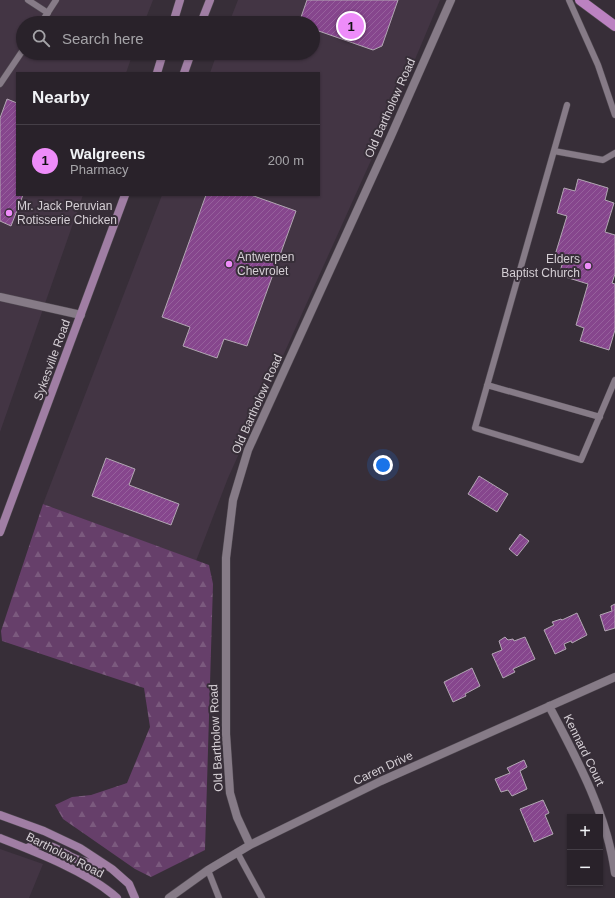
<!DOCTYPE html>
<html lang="en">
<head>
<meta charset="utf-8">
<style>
	body { margin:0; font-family:Helvetica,sans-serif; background:#352f36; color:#f1f3f6 }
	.controls { position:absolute; right:12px; bottom:12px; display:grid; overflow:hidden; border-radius:0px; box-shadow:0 1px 3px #0004 }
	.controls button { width:36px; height:36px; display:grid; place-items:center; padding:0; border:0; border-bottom:1px solid #453f47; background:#29222a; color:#f1f3f6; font:20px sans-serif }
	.you { position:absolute; left:383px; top:465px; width:14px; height:14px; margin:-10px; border:3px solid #fff; border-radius:50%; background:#1a73e8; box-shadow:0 0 0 6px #1a73e833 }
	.badge { display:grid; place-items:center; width:26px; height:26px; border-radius:50%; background:#ee8cf9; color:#111; font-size:13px; font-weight:700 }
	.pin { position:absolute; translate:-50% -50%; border:2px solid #fff; box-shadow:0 1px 4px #0006 }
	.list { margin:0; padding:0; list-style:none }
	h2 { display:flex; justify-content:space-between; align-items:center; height:52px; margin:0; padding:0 16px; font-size:17px }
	h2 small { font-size:13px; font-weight:400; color:#a5a4a8 }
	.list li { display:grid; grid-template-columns:26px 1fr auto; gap:12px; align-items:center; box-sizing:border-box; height:72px; padding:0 16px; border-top:1px solid #453f47 }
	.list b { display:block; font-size:15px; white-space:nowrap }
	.list p { margin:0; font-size:13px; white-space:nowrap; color:#a5a4a8 }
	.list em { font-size:13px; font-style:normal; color:#a5a4a8 }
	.icon { flex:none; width:22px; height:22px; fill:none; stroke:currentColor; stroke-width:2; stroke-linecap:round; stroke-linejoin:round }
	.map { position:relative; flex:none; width:615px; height:898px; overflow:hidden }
	.search { position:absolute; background:#29222a; box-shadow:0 1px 3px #0004; left:16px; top:16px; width:304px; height:44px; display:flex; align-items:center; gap:10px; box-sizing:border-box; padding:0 14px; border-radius:22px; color:#a5a4a8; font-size:15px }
	.panel { position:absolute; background:#29222a; box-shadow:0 1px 3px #0004; left:16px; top:72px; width:304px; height:124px; border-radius:0px }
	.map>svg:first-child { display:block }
</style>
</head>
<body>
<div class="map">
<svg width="615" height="898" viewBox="0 0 615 898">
	<defs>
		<pattern id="forest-firs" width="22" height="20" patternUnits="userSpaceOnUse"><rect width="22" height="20" fill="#663f6a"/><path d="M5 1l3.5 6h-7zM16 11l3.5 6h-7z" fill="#7b5a7e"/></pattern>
		<pattern id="building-hatch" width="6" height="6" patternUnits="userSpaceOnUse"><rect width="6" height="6" fill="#86468d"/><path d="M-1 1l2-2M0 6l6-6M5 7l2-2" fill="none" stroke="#96609c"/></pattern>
	</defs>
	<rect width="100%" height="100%" fill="#372e38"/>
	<!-- built -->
	<path fill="#433544" d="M0 0H153L144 23H23V53H133L126 73H17V195H83L0 432Z
		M238 0H440L395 107 228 478 196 561 43 504 162 195H319V73H210L217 53H313V23H229Z
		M0 849 43 864 29 898H0Z"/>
	<!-- forest -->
	<path fill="url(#forest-firs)" d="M43 504 209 565 213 584 205 850 151 877 135 869 63 819 55 805 72 797 91 795 127 783 150 727 144 688 2 641 1 631Z"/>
	<!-- building -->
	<path fill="url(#building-hatch)" stroke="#b2a7b3" d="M307 0H398L382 46 373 50 313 29V23H299Z
		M7 99 17 103V195H23L11 226 0 221V118Z
		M578 179 608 188 605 200 614 203 605 232 615 235V274L612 283 615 284V330L609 350 580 341 584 328 576 325 588 284 559 275 564 258 555 255 567 216 557 213 564 188 575 191Z
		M206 195H251L296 211 247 346 224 339 217 358 183 346 190 327 162 317Z
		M106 458 135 469 129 485 179 504 171 525 92 496Z
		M479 476 508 494 497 512 468 494Z
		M520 534 529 541 517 556 509 549Z
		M615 604V628L605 631 600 615 612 611 611 606Z
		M577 613 587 635 572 643 571 641 564 644 566 649 555 654 544 630 554 625 552 622 561 619 562 620Z
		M505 637 508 640 513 639 514 641 525 637 535 659 513 669 515 672 503 678 492 654 502 650 499 641Z
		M472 668 480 686 465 694 466 696 453 702 444 682Z
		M524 760 527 767 520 771 527 789 512 796 508 790 501 792 495 779 510 773 507 768Z
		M543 800 549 813 545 815 553 834 534 842 520 809Z"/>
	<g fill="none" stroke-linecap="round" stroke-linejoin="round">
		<!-- lane casing -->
		<g stroke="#514a52" stroke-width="7">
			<path id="lane" d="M28 0 48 13
				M569 0 598 65 615 115
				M41 23 56 0
				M0 84 23 50
				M567 105 475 428 581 460 615 380
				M554 151 603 160 615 153
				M487 385 600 417
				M237 852 262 898
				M208 870 219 898"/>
		</g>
		<!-- street casing -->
		<g stroke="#514a52" stroke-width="9">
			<path id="street" d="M0 297 81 315
				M549 706C577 759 607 814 615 873
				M250 845 237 817 230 793 226 734V558L233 500 248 450 391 136 451 0
				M169 898 208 870 250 845 381 781 615 677"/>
		</g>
		<!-- secondary casing -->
		<g stroke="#514a52" stroke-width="9">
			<path id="secondary" d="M173 23 180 0
				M201 23 210 0
				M157 73 163 53
				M184 73 191 53
				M0 532 125 195
				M0 815 44 831 80 848 112 869 129 884 135 898
				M0 838C36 852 88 872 117 898
				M27 848C47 838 58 851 76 859 85 862 94 864 103 867"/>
		</g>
		<!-- primary casing -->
		<g stroke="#514a52" stroke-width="11">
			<path id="primary" d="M580 0 615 26"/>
		</g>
		<!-- lane -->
		<use href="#lane" stroke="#867b87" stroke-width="6"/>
		<!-- street -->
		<use href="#street" stroke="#867b87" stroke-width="8"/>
		<!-- secondary -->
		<use href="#secondary" stroke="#a07ea4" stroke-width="8"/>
		<!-- primary -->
		<use href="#primary" stroke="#bb82c1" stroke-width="10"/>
	</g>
	<!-- markers -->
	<g fill="#ee8cf9" stroke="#372e38" stroke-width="1.5">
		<circle cx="9" cy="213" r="4"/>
		<circle cx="229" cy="264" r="4"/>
		<circle cx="588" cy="266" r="4"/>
	</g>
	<g text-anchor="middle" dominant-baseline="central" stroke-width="4" stroke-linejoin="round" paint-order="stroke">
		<!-- street labels -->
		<g font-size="12" fill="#d5cfd5" stroke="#372e38">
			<text transform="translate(390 108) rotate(-66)">Old Bartholow Road</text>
			<text transform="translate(52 360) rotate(-70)">Sykesville Road</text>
			<text transform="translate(257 404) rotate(-66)">Old Bartholow Road</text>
			<text transform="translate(216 738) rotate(-93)">Old Bartholow Road</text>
			<text transform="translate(584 750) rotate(64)">Kennard Court</text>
			<text transform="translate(383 768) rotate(-25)">Caren Drive</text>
			<text transform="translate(65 855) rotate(27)">Bartholow Road</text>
		</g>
		<!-- poi labels -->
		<g font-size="12" fill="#d5cfd5" stroke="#372e38" text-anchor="start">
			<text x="17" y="206">Mr. Jack Peruvian<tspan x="17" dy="14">Rotisserie Chicken</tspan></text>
			<text x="237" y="257">Antwerpen<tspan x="237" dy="14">Chevrolet</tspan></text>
			<text x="580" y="259" text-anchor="end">Elders<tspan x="580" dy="14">Baptist Church</tspan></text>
		</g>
	</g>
</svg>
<div class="controls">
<button>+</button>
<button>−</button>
</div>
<div class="you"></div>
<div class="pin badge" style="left:351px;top:26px">1</div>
<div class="search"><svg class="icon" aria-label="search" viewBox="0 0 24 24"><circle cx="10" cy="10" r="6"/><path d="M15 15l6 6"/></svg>Search here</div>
<section class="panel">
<h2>Nearby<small></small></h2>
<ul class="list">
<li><span class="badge">1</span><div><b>Walgreens</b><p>Pharmacy</p></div><em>200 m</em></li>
</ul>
</section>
</div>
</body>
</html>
